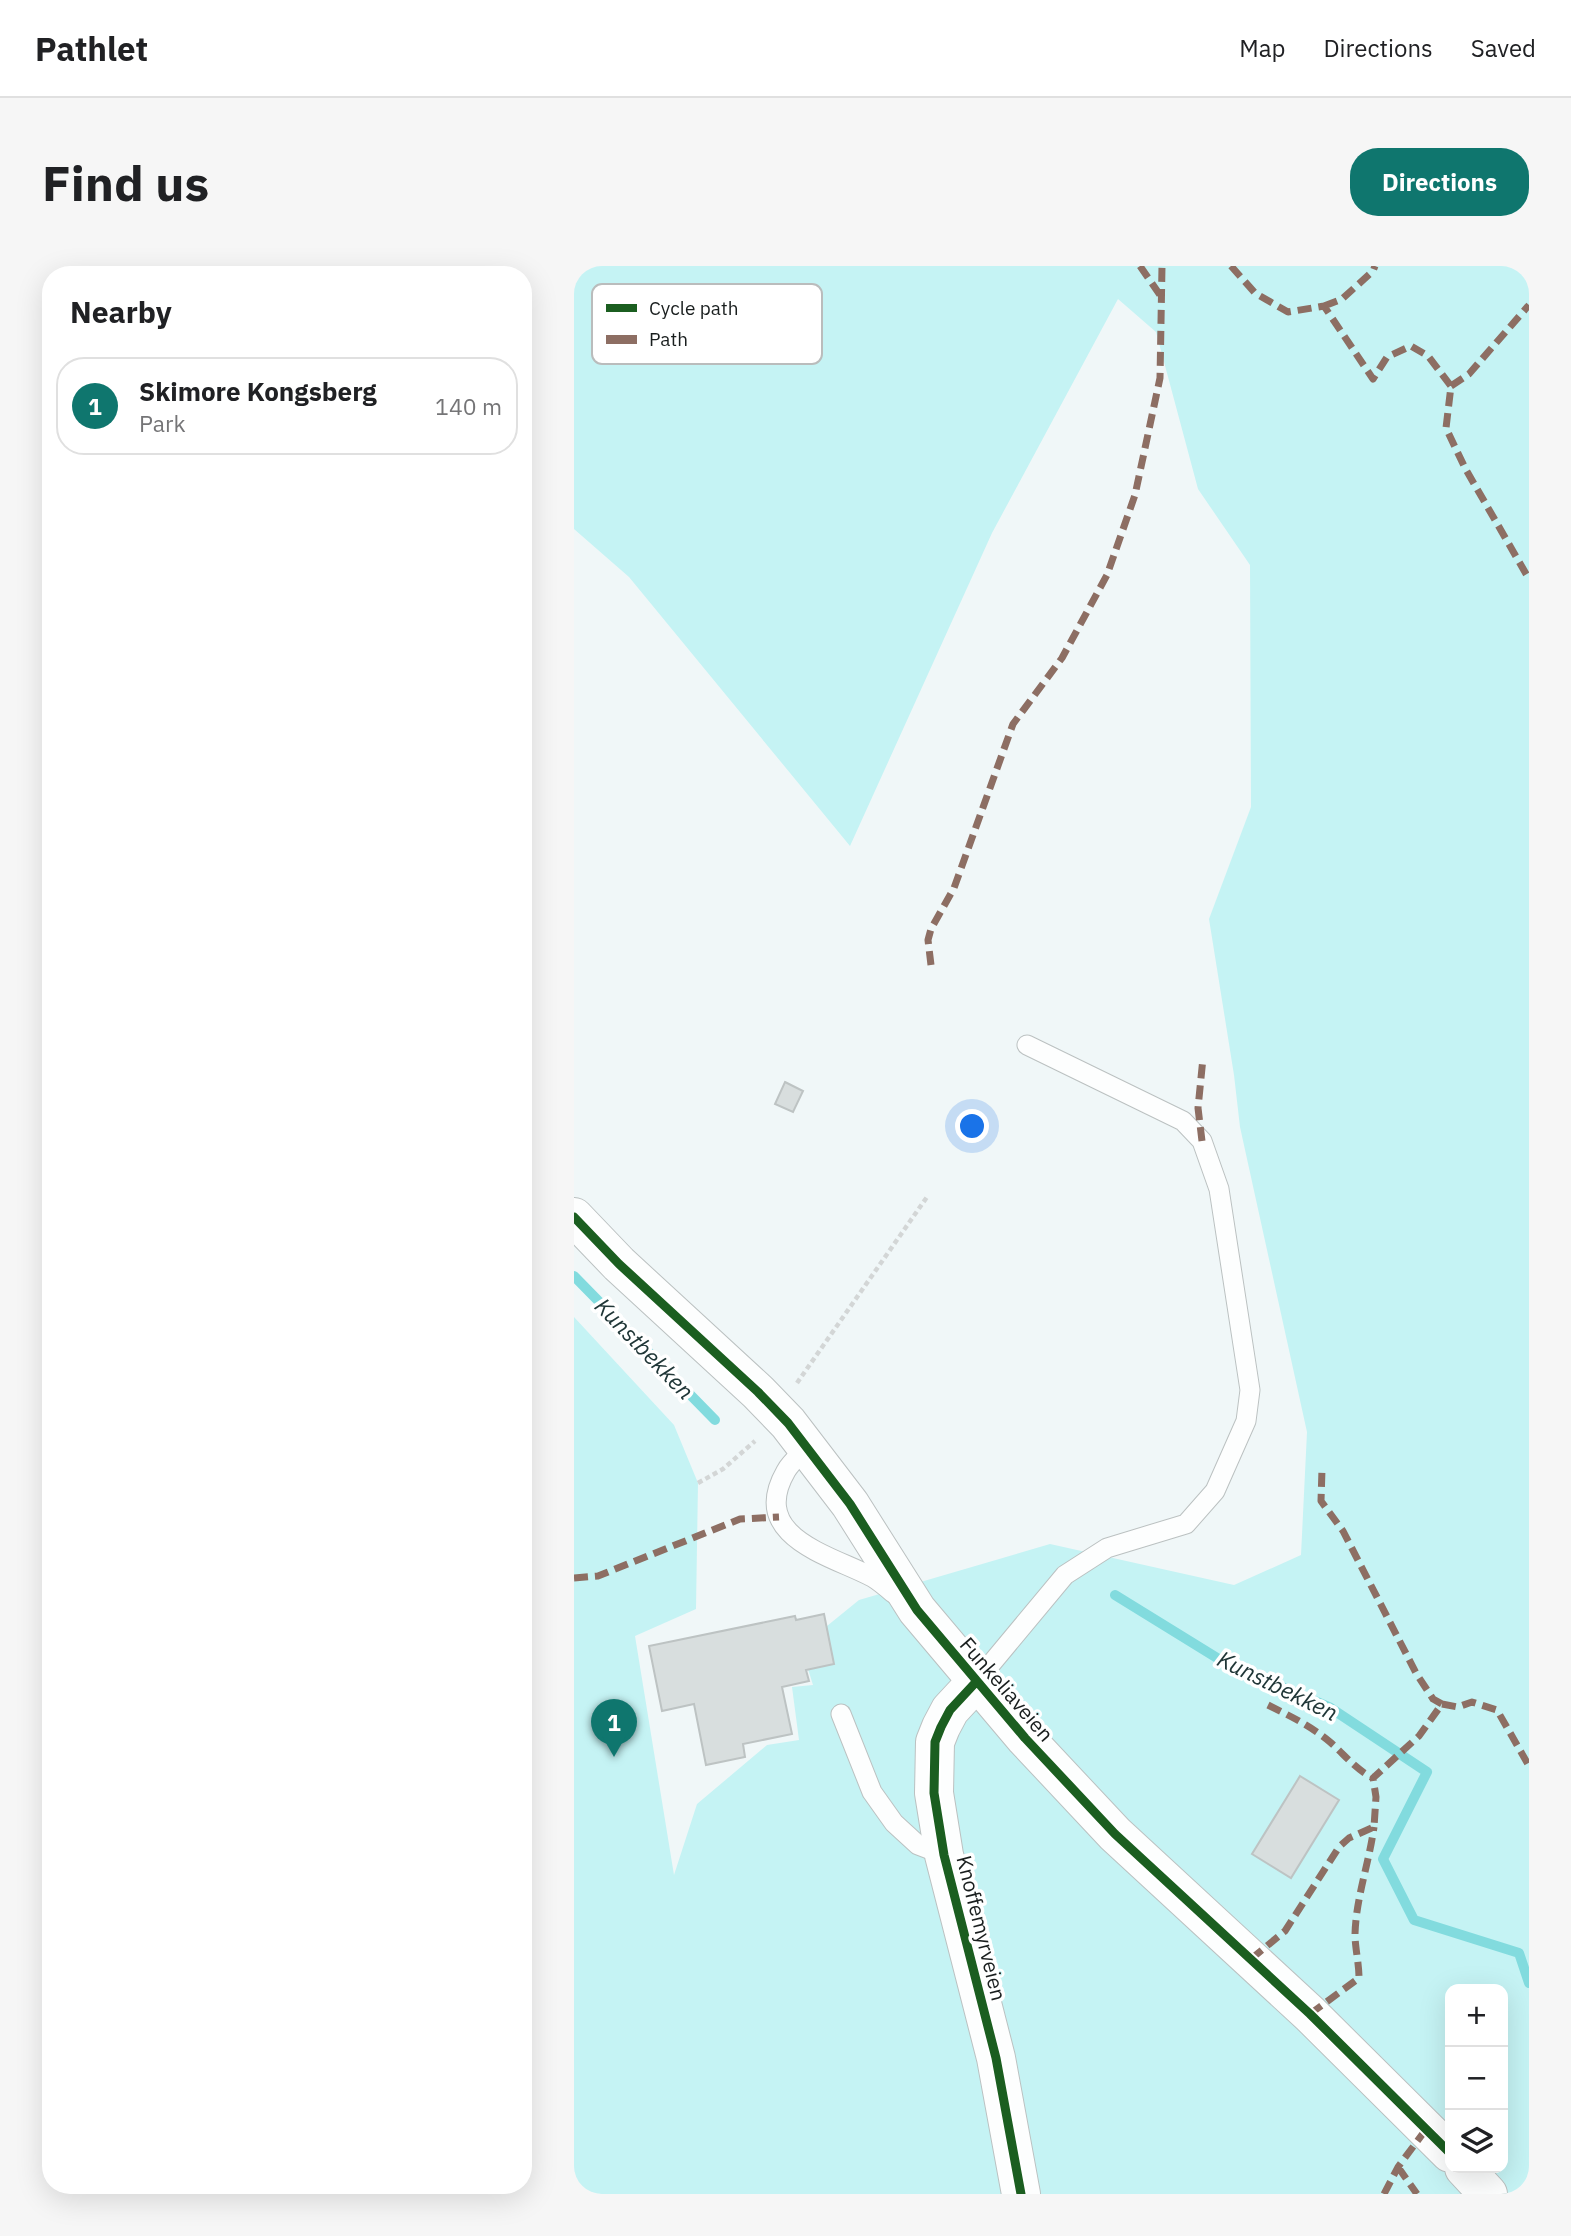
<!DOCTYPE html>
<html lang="en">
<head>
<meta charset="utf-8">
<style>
	body { margin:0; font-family:"IBM Plex Sans",sans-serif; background:#f6f6f6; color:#202124 }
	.controls { position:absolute; right:21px; bottom:21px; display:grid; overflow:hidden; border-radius:14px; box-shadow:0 7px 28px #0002 }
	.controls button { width:63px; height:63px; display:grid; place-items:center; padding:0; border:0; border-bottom:2px solid #e0e0e0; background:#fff; color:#202124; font:35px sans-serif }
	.you { position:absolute; left:399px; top:861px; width:24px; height:24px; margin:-18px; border:5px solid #fff; border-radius:50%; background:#1a73e8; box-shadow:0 0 0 10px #1a73e833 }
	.badge { display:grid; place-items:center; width:46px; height:46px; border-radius:50%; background:#0f766e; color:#fff; font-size:23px; font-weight:700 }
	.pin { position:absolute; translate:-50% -58px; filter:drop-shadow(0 2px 4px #0008) }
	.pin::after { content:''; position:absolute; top:37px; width:24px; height:21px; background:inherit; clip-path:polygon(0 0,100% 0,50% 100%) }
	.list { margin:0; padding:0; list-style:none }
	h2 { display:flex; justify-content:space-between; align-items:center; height:91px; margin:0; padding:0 28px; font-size:30px }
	h2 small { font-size:23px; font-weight:400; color:#757577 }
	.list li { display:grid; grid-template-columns:46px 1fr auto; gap:21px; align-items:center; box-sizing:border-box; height:98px; margin:0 14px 14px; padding:0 14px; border:2px solid #e0e0e0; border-radius:28px }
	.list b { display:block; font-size:26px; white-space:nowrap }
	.list p { margin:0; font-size:23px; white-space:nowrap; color:#757577 }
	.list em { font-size:23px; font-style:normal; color:#757577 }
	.icon { flex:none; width:38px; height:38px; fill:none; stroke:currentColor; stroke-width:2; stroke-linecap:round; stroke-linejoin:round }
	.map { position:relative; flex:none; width:955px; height:1928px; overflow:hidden; border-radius:28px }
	header { display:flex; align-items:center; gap:42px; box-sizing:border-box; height:98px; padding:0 35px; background:#fff; border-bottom:2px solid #e0e0e0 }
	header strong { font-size:33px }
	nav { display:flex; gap:38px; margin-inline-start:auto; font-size:24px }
	.intro { display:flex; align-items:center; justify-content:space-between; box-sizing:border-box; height:168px; padding:0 42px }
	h1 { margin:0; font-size:49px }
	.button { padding:18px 32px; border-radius:28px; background:#0f766e; color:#fff; font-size:24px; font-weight:700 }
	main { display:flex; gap:42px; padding:0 42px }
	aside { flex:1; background:#fff; border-radius:28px; box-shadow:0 7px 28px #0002 }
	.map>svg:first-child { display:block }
</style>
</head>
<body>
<header>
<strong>Pathlet</strong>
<nav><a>Map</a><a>Directions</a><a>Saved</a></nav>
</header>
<div class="intro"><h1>Find us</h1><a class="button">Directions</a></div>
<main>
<aside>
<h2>Nearby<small></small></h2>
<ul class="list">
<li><span class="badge">1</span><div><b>Skimore Kongsberg</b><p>Park</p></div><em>140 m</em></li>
</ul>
</aside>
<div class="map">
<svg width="955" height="1928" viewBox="0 0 955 1928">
	<rect width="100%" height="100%" fill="#f0f7f8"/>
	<!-- green -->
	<path fill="#c5f3f4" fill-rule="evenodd" d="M0 0H955V1928H0V1051L100 1159 124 1217 122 1343 61 1370 100 1609 123 1538 193 1479 225 1474 218 1421 239 1419 229 1387 237 1373 285 1334 476 1278 660 1319 727 1289 733 1166 666 861 660 809 635 653 677 541 676 299 624 223 582 66 544 33 418 267 276 580 55 311 0 263ZM876 1723H929V1902H876Z"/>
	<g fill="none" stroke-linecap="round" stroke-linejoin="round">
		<!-- stream -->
		<path stroke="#82dbde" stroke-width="10" d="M0 1010 141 1154
			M541 1329 648 1395 755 1441 853 1506 809 1593 840 1654 945 1687 955 1717"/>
	</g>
	<!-- building -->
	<path fill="#d8dede" stroke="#bdc3c3" stroke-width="2" d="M211 816 229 825 219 846 201 838Z
		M250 1348 260 1398 232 1404 235 1415 208 1421 218 1468 169 1478 171 1491 132 1499 120 1438 88 1445 75 1380 221 1350 222 1354Z
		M726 1510 765 1534 717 1612 678 1588Z"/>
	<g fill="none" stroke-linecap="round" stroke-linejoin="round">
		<!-- lane casing -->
		<g stroke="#bbc1c1" stroke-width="21">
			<path id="lane" d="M234 1180C227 1188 217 1196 212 1205 174 1271 256 1289 298 1311 305 1315 312 1321 319 1327
				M402 1416 491 1309 533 1282 612 1258 641 1225 672 1155 676 1124 645 923 628 875 609 855 453 779
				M267 1448 298 1526 320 1557 344 1579 370 1589"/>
		</g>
		<!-- street casing -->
		<g stroke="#bbc1c1" stroke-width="40">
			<path id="street" d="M402 1416 376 1444 367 1461 361 1476 360 1527 370 1589 422 1792 447 1928"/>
		</g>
		<!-- secondary casing -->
		<g stroke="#bbc1c1" stroke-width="40">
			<path id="secondary" d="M0 951 45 998 184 1126 214 1157 276 1238 343 1344 451 1472 541 1568 736 1748 876 1887
				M890 1902 914 1928"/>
		</g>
		<!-- path -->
		<path stroke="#d3d6d6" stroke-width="4.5" stroke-dasharray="5 3.5" stroke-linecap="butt" d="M223 1117 353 931
			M124 1217 149 1203 181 1175"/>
		<!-- lane -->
		<use href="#lane" stroke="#fdfefe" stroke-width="19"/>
		<!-- street -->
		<use href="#street" stroke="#fdfefe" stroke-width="38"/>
		<!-- secondary -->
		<use href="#secondary" stroke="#fdfefe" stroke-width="38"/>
		<!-- quiet -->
		<path stroke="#8d6e63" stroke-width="7" stroke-dasharray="14 7" stroke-linecap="butt" d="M566 0 588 32
			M657 0 681 27 714 46 750 40 799 113 813 91 837 80 854 90 877 120 872 162 891 202 955 313
			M750 40 768 33 799 5 801 0
			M877 120 895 108 955 39
			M357 699 354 674 357 663 380 622 439 458 488 392 533 309 561 229 586 112 588 0
			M628 875 624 842 629 792
			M0 1312 24 1310 166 1253 205 1251
			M868 1438 884 1441 898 1436 923 1444 955 1500
			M694 1439C716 1450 737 1460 756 1476 771 1489 781 1503 799 1512
			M677 1693 711 1665 765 1581 775 1572 800 1561 802 1531 799 1512 845 1470 868 1438 859 1433 842 1407 769 1265 747 1235 748 1203
			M736 1748 785 1712C785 1697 781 1682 781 1668 782 1632 795 1597 800 1561
			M824 1901 843 1928
			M810 1928 824 1901 853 1862"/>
		<!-- cycleway casing -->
		<g stroke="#fff" stroke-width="13">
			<path id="cycleway" d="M0 951 45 998 184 1126 214 1157 276 1238 343 1344 451 1472 541 1568 736 1748 876 1887
				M402 1416 376 1444 367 1461 361 1476 360 1527 370 1589 422 1792 447 1928"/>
		</g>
		<!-- cycleway -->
		<use href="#cycleway" stroke="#1b5e20" stroke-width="9"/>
	</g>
	<g text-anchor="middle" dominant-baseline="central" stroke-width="7" stroke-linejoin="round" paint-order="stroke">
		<!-- street labels -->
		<g font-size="21" fill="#191e1e" stroke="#fff">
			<text transform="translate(433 1423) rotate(49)">Funkeliaveien</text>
			<text transform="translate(408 1662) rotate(76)">Knoffemyrveien</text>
		</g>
		<!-- water labels -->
		<g font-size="23" font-style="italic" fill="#203637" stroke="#fff">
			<text transform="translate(71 1082) rotate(46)">Kunstbekken</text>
			<text transform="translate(704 1419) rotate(26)">Kunstbekken</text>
		</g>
	</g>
	<!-- legend -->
	<rect x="18" y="18" width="230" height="80" rx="10" fill="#fff" stroke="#babcbc" stroke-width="2"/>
	<rect x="32" y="38" width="31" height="8" fill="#1b5e20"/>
	<rect x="32" y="69" width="31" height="9" fill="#8d6e63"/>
	<g font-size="19" fill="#191e1e">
		<text x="75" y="49">Cycle path</text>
		<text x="75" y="80">Path</text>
	</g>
</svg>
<div class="controls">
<button>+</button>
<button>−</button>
<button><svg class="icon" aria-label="layers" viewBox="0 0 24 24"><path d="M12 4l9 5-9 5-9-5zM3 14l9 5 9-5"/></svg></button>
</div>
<div class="you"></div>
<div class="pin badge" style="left:40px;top:1491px">1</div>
</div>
</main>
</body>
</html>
